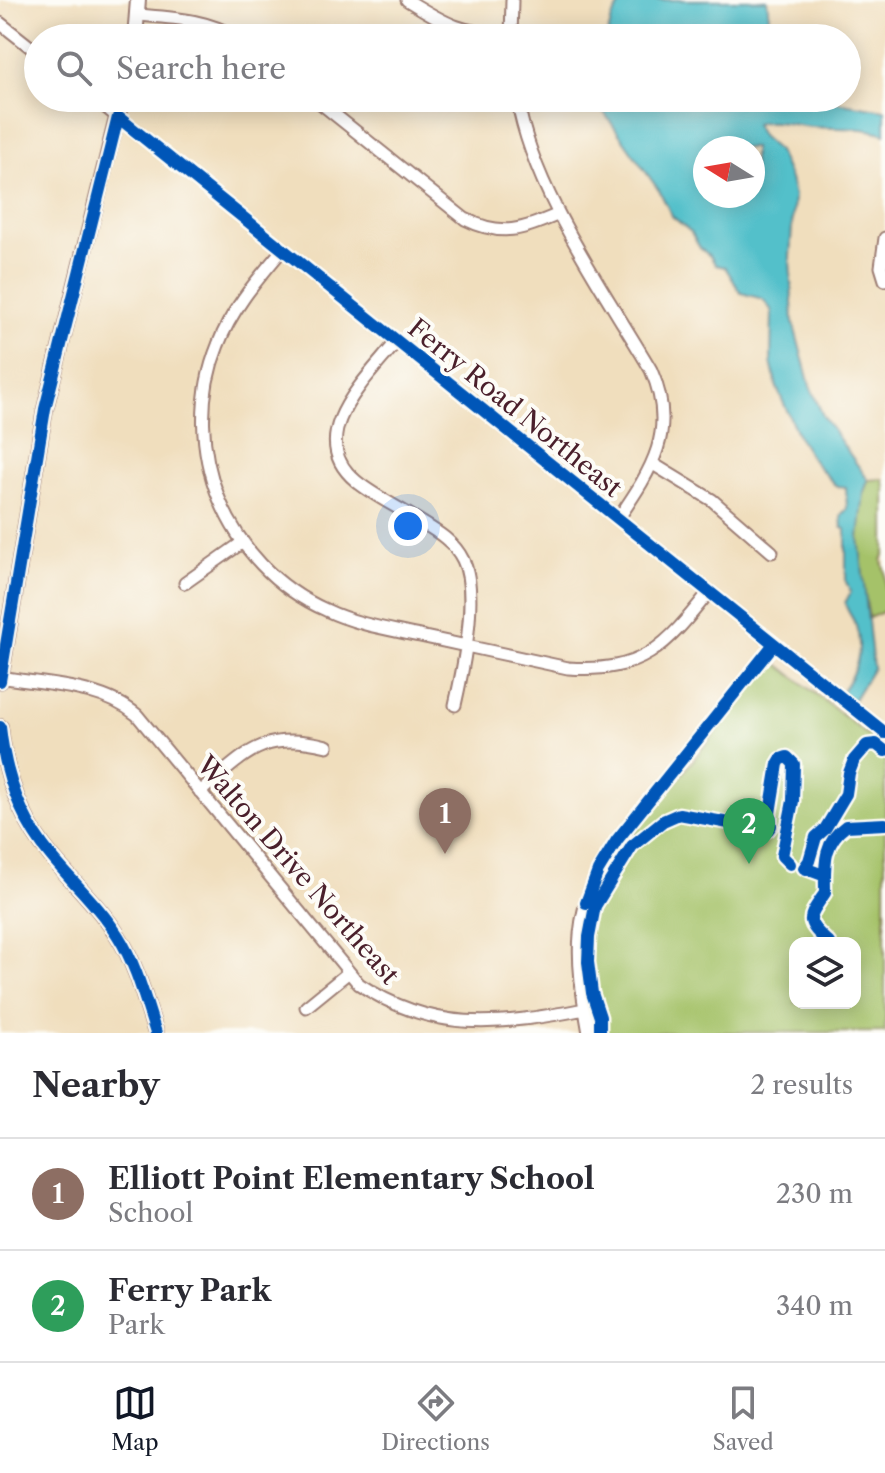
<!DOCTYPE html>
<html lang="en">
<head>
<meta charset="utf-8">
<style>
	body { margin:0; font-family:"Libre Caslon Text",serif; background:#f7f7f7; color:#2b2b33 }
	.controls { position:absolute; right:24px; bottom:24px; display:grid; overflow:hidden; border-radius:16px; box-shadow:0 4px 20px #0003 }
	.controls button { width:72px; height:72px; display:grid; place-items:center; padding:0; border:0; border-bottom:2px solid #e1e1e2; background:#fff; color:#2b2b33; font:40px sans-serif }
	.compass { position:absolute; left:693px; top:136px; width:72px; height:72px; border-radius:50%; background:#fff; box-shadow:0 4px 20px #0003; rotate:281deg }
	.you { position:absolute; left:408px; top:526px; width:28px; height:28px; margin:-20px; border:6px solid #fff; border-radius:50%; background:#1a73e8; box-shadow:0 0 0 12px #1a73e833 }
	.badge { display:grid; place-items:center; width:52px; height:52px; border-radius:50%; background:#111827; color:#fff; font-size:26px; font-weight:700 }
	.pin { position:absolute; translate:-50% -66px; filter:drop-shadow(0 2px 4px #0008) }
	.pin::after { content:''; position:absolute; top:42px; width:28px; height:24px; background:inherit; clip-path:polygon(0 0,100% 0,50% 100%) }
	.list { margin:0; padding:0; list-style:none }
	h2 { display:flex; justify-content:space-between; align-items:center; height:104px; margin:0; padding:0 32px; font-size:34px }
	h2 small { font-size:26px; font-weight:400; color:#7c7c81 }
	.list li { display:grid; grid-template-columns:52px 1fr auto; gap:24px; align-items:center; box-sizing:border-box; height:112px; padding:0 32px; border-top:2px solid #e1e1e2 }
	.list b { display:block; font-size:30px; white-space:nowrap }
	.list p { margin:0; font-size:26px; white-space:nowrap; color:#7c7c81 }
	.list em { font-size:26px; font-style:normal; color:#7c7c81 }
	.icon { flex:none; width:44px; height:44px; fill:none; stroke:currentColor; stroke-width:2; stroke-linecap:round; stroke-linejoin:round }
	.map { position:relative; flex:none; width:885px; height:1033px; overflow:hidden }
	.search { position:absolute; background:#fff; box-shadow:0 4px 20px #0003; left:24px; right:24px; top:24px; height:88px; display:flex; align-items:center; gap:20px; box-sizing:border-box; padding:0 28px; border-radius:44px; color:#7c7c81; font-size:30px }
	.sheet { height:328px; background:#fff }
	nav { display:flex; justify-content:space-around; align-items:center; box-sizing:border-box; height:112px; border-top:2px solid #e1e1e2; background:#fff; font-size:22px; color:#7c7c81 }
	nav a { display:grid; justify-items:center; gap:4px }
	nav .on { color:#111827 }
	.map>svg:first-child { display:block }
</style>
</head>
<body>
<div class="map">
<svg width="885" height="1033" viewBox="0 0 885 1033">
	<rect width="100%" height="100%" fill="#fdfcf7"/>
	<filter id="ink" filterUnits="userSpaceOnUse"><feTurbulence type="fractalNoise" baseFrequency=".0125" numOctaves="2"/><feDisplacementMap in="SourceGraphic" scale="16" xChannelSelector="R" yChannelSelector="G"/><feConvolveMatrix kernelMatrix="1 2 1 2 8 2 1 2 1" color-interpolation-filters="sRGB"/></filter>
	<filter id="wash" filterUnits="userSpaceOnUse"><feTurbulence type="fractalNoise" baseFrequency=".006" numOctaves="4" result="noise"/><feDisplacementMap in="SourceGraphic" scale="32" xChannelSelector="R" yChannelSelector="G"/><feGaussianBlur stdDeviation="1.8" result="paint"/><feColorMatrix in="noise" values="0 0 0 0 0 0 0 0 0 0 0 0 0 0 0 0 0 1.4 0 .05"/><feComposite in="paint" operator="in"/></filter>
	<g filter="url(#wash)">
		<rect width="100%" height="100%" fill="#f0debd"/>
		<!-- green -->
		<path fill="#a5c269" stroke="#78704a" stroke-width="2" fill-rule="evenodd" d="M883 479 885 487V551L882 561 885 573V611L869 618C861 574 852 524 868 480Z
			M773 660 885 749V1032L598 1033C591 999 581 965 587 930 598 869 644 822 681 775 712 737 742 698 773 660ZM795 943H855V1003H795Z"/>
		<!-- water -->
		<path fill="#53c0ca" stroke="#4e707a" stroke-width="2" fill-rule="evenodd" d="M623 0H767L769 17 763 38H607L612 18Z
			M603 98H813L885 110V134C862 126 838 129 813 127 795 126 773 118 755 124L761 136 778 151 790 179 794 196 790 257 793 322 810 386 823 416 868 480 864 492 859 537 873 668 853 701 841 692C856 672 864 651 856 626 853 617 847 612 845 603L851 592 846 582V529L842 528 841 515 847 509 846 487 836 486 814 462 799 438 777 388 771 362 772 311 763 299 741 293 725 267 716 265 710 256 700 248 691 232 672 216 660 192 603 111ZM705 148H753V196H705Z"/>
	</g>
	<g filter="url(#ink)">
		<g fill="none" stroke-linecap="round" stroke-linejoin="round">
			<!-- minor casing -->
			<g stroke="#9d7e74" stroke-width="15">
				<path id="minor" d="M407 0C444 23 466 36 511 34
					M138 15C174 18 206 19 238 38
					M0 23 38 53
					M511 38 512 0
					M94 98 885 733
					M314 98 465 219C503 238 523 229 559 214
					M517 98C533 192 603 288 651 370 678 431 652 469 618 519
					M885 238 881 267 885 280
					M283 249C258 279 232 308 218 345 177 446 226 566 326 610 355 624 388 629 420 636 469 647 519 657 568 668 643 673 665 647 709 592
					M397 341C368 378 302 436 356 481 374 496 398 507 418 520 436 531 454 541 463 560 479 592 463 670 455 705
					M653 464 712 500 772 552
					M185 583 243 542
					M0 677C46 685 101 685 137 715L359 984C433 1033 496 1026 585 1009
					M200 792C247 753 262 730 327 746
					M306 1007 349 972
					M589 1033C575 954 570 910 617 840L774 644"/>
			</g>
			<!-- tertiary casing -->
			<g stroke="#9d7e74" stroke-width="18">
				<path id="tertiary" d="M135 38 138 0
					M0 681 45 409 122 98
					M0 727C5 774 21 820 51 856 73 883 100 907 118 936 137 966 145 1000 156 1033"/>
			</g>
			<!-- minor -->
			<use href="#minor" stroke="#fff" stroke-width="11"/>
			<!-- tertiary -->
			<use href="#tertiary" stroke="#fff" stroke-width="14"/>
			<!-- cycleway casing -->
			<g stroke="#fdfcf7" stroke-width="17">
				<path id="cycleway" d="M0 681 45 409 118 117 885 733
					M0 727C5 774 21 820 51 856 73 883 100 907 118 936 137 966 145 1000 156 1033
					M823 875 804 868 809 861 816 837 825 829 846 794 849 773 854 760 867 745 876 744 885 751
					M586 903 598 871 617 840 774 644
					M829 943C804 920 807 920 825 893 825 867 822 843 846 826L885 824
					M600 1033V1017L592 993 588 962 589 937 595 906 632 846 663 821 679 814 768 830 771 826 770 813 778 764 781 759 787 757 794 764 793 801 782 856 790 864"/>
			</g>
			<!-- cycleway -->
			<use href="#cycleway" stroke="#0057b8" stroke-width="12"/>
		</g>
	</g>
	<g text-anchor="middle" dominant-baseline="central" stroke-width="8" stroke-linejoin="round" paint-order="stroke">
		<!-- street labels -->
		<g font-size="26" fill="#4a1f2b" stroke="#fdfcf7">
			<text transform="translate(515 408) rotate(39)">Ferry Road Northeast</text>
			<text transform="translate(298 870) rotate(49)">Walton Drive Northeast</text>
		</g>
	</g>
</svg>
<div class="controls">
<button><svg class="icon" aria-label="layers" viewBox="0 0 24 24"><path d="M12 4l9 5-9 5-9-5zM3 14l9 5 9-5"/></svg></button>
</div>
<svg class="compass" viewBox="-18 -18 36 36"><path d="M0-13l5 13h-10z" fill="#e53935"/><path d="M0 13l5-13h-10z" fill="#7c7c81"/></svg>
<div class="you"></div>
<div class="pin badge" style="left:445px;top:854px;background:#8d6e63">1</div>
<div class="pin badge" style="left:749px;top:864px;background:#2e9e5b">2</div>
<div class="search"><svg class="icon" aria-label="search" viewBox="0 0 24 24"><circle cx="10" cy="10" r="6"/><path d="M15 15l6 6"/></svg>Search here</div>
</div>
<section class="sheet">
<h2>Nearby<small>2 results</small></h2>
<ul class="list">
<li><span class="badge" style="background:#8d6e63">1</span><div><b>Elliott Point Elementary School</b><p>School</p></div><em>230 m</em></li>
<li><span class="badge" style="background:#2e9e5b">2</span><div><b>Ferry Park</b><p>Park</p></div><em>340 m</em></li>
</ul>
</section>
<nav>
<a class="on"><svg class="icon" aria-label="map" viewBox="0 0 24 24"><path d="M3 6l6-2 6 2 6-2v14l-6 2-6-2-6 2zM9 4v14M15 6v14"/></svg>Map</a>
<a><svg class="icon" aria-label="directions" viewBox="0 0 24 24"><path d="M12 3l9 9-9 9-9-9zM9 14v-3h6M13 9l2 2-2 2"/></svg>Directions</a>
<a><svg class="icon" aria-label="saved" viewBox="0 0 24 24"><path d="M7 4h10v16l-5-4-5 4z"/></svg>Saved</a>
</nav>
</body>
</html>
